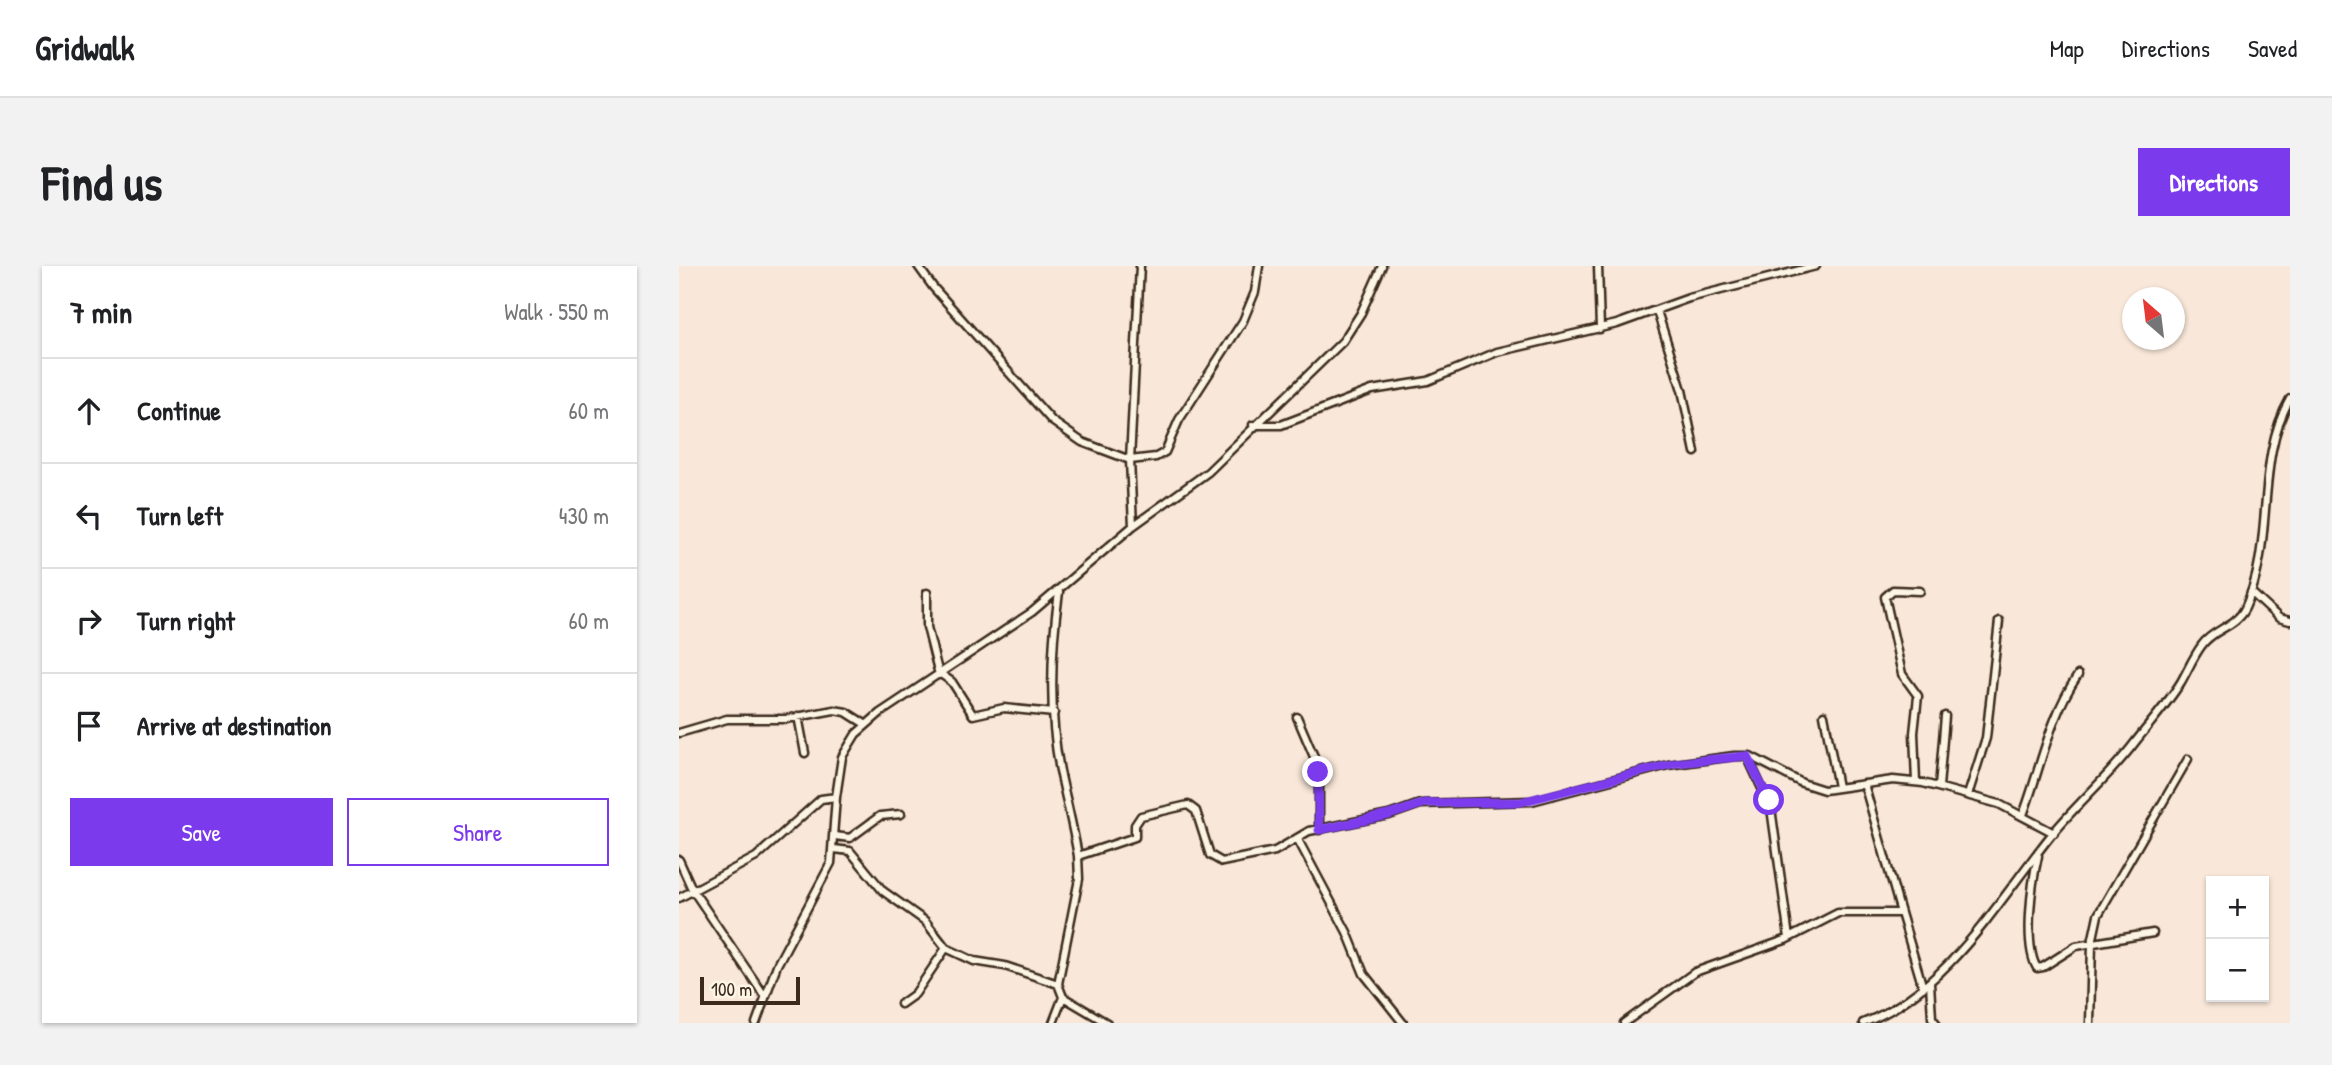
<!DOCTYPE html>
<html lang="en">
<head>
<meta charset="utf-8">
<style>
	body { margin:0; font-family:"Patrick Hand",sans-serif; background:#f2f2f2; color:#202124 }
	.controls { position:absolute; right:21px; bottom:21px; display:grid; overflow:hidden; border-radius:0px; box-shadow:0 2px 5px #0004 }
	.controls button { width:63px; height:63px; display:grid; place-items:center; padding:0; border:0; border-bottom:2px solid #e0e0e0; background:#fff; color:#202124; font:35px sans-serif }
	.compass { position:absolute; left:1443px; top:21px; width:63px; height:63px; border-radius:50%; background:#fff; box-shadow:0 2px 5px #0004; rotate:332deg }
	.scale { position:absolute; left:21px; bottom:18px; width:100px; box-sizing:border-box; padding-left:7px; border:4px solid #3b2a1e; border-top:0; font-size:19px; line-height:24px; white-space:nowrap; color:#3b2a1e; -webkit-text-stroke:5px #fcf5e5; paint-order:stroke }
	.stop { position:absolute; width:21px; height:21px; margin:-16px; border:5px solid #7c3aed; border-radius:50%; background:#fff }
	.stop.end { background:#7c3aed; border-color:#fff; box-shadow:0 2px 7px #0008 }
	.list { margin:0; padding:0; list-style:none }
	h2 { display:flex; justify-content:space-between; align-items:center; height:91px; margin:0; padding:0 28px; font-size:30px }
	h2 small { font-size:23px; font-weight:400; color:#757577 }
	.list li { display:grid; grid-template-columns:46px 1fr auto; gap:21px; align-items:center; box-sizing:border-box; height:105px; padding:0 28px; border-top:2px solid #e0e0e0 }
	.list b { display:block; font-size:26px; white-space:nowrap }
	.list em { font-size:23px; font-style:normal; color:#757577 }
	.actions { display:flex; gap:14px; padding:21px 28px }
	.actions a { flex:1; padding:16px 0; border:2px solid #7c3aed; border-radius:0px; text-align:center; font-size:24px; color:#7c3aed }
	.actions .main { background:#7c3aed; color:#fff }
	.icon { flex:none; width:38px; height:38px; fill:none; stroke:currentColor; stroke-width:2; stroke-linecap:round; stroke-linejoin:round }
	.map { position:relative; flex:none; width:1611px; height:757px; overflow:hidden; border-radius:0px }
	header { display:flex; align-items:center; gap:42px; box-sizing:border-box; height:98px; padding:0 35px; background:#fff; border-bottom:2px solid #e0e0e0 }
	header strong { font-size:33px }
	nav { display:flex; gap:38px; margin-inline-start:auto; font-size:24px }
	.intro { display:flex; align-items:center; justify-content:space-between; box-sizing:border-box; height:168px; padding:0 42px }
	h1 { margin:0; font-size:49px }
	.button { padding:18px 32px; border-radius:0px; background:#7c3aed; color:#fff; font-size:24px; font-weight:700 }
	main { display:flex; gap:42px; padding:0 42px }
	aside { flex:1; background:#fff; border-radius:0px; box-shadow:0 2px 5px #0004 }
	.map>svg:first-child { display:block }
</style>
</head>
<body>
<header>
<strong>Gridwalk</strong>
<nav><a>Map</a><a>Directions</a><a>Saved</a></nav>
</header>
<div class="intro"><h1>Find us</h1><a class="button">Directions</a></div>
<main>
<aside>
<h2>7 min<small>Walk · 550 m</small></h2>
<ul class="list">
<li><svg class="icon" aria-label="ahead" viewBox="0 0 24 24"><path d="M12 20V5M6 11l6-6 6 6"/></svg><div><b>Continue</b></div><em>60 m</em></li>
<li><svg class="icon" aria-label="left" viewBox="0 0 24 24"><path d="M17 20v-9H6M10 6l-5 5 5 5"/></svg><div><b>Turn left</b></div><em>430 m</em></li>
<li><svg class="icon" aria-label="right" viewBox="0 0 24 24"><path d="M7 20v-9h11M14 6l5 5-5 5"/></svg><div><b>Turn right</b></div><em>60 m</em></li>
<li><svg class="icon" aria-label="arrive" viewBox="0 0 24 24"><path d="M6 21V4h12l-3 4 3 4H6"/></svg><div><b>Arrive at destination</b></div></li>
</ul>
<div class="actions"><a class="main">Save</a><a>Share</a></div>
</aside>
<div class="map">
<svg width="1611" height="757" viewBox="0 0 1611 757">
	<rect width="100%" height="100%" fill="#f9e8d9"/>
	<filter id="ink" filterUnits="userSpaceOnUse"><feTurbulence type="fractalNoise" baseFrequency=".0143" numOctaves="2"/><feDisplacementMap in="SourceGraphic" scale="14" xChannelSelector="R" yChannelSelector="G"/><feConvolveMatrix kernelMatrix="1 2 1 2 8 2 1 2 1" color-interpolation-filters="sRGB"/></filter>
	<g filter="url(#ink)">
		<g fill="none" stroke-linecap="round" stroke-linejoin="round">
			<!-- street casing -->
			<g stroke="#3b2a1e" stroke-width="11">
				<path id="street" d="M239 0 254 21 373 155 403 176 451 194 477 191 486 186 500 154 564 55 576 26 580 0
					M919 0 921 63
					M978 45 1003 124 1016 186
					M574 159H602L693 124 749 115 818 86 938 58 1010 32 1137 0
					M454 260 451 194 461 0
					M380 326C372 383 370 448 381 505 387 533 394 561 399 590
					M1572 326 1600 352 1611 355
					M248 327V361L260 409
					M262 408 273 416 294 449 325 442 375 447
					M1145 449 1159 521
					M119 450 126 487
					M618 451 636 493 640 514V564
					M0 467 48 453H107L155 444 167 446 186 458
					M1068 490 1092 542 1110 672
					M1237 516 1235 467 1239 430 1223 408 1206 331 1214 324 1241 325
					M1185 518 1222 647
					M1260 521 1266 450
					M1289 529 1307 472 1320 355
					M1344 549C1362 501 1370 452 1399 409
					M156 570 171 572 201 550 222 548
					M618 572 668 666 685 708 724 757
					M155 583 171 585 204 625 246 655 267 682 295 695 326 700 379 718 400 613 399 590 456 571V559L462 550 509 539 517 545 531 589 543 596 596 585 630 565 710 549 741 538 853 535 989 499 1055 490H1071L1123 517 1145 524 1214 514 1244 517 1320 538 1375 567
					M1359 590C1353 616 1344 679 1358 702L1364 701 1397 680 1474 667
					M0 594 13 623 85 729
					M0 632 77 591 142 533 157 531
					M1251 717 1253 752 1257 757
					M379 718 384 731 428 757
					M222 738 236 728 267 682
					M77 757 98 699 152 597 157 531 163 491 177 468 201 447 353 346 454 260 529 206 664 75 682 47 703 0
					M374 757 384 731
					M945 757 1016 706 1106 674 1159 647H1222L1244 722
					M1184 757C1265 727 1317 639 1369 573 1396 539 1431 510 1457 475 1472 456 1489 437 1502 416 1509 404 1514 391 1523 379 1534 363 1557 361 1566 342 1597 275 1575 196 1611 133
					M1411 757 1413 677 1419 649 1509 493"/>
			</g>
			<!-- street -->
			<use href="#street" stroke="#fcf5e5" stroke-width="6"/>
		</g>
	</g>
	<g fill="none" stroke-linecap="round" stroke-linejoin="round" filter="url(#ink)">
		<!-- route -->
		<path stroke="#7c3aed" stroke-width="9" d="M639 506 640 564 710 549 746 537 842 536 997 497 1068 490 1090 534"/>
	</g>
</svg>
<div class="controls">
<button>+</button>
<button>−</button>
</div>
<svg class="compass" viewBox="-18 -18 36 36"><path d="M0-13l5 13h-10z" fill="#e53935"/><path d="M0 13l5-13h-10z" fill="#757577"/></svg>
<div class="scale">100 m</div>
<div class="stop" style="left:1090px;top:534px"></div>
<div class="stop end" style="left:639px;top:506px"></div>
</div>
</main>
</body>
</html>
